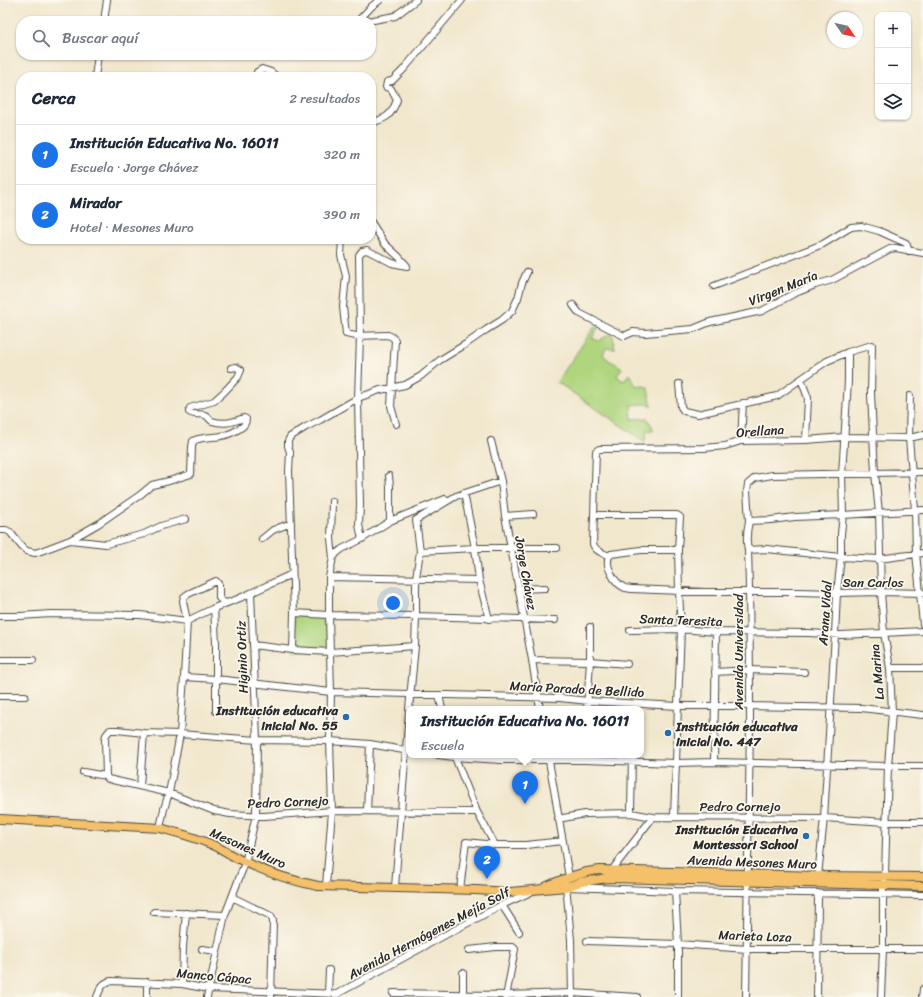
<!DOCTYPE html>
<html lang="es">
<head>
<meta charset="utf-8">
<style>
	body { margin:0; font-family:Sriracha,sans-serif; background:#f6f6f7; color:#1f2937 }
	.controls { position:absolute; right:12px; top:12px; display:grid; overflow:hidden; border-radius:8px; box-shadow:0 1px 3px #0004 }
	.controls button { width:36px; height:36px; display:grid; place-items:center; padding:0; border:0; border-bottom:1px solid #e0e1e3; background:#fff; color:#1f2937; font:20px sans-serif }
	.compass { position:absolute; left:827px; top:12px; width:36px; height:36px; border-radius:50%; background:#fff; box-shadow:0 1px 3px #0004; rotate:124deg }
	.you { position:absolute; left:393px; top:603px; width:14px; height:14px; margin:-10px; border:3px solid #fff; border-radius:50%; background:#1a73e8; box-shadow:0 0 0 6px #1a73e833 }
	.badge { display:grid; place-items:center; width:26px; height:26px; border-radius:50%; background:#1a73e8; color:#fff; font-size:13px; font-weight:700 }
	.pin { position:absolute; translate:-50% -33px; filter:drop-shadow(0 1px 2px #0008) }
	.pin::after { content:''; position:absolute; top:21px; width:14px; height:12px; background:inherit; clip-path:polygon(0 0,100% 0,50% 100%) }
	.popup { position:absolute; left:406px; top:706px; width:238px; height:52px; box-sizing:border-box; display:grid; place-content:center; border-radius:8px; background:#fff; filter:drop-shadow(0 1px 3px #0005); font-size:13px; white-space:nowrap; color:#747a83 }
	.popup b { font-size:15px; color:#1f2937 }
	.popup::after { content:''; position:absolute; left:50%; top:100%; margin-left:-8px; border:8px solid transparent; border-top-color:#fff }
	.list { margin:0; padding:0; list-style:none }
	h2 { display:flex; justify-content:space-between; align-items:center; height:52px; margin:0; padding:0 16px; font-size:17px }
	h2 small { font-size:13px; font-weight:400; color:#747a83 }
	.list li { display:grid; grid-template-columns:26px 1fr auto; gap:12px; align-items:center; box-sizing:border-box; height:60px; padding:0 16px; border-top:1px solid #e0e1e3 }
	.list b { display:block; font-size:15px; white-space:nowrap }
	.list p { margin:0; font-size:13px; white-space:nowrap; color:#747a83 }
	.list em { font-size:13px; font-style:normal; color:#747a83 }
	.icon { flex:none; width:22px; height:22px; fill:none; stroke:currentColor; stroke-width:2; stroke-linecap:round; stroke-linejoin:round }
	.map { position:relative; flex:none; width:923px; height:997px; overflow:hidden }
	.search { position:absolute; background:#fff; box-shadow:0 1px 3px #0004; left:16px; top:16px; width:360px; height:44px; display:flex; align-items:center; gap:10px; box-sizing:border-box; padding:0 14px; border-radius:16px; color:#747a83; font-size:15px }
	.panel { position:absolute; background:#fff; box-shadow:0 1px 3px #0004; left:16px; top:72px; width:360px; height:172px; border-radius:16px }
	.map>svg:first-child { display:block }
</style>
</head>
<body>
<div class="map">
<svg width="923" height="997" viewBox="0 0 923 997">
	<rect width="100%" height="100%" fill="#fbf7ec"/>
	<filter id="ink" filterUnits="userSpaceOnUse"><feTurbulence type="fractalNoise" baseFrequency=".025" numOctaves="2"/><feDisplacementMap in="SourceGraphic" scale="8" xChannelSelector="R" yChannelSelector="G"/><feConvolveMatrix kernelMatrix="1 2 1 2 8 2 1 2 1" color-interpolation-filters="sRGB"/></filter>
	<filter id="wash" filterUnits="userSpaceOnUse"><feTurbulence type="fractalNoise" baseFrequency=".012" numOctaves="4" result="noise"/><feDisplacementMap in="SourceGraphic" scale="16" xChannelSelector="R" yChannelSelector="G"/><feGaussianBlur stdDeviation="0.9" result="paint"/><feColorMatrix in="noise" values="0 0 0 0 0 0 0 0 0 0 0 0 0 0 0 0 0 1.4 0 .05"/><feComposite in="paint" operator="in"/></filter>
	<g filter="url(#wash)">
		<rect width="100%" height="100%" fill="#f1e7cd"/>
		<!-- green -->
		<path fill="#afd57e" stroke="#6d8054" d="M595 326 598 328 592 338 599 341 609 334 613 336 615 349 606 348 603 355 610 361 618 365 622 368 617 375 620 379 624 381 628 375H631L635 385 648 387C648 393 651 400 652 407L647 404 631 405 632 419 647 418 652 426 653 431 647 430 645 442 557 382Z
			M294 613 329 615 330 652 293 650Z"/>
	</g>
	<g filter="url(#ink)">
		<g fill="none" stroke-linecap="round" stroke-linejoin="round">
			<!-- minor casing -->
			<g stroke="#494743" stroke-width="8">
				<path id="minor" d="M104 21 107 0
					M358 21 372 6 380 0
					M368 21 395 16 416 0
					M95 77 98 55
					M256 77 257 72 262 69 271 72 277 77
					M371 123C387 118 391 116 397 100L391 89 386 87 387 82 392 81 403 70 462 0
					M342 239 341 255 346 276 343 307 346 334 356 336 388 335 392 337 395 340 391 406 396 424
					M714 286 823 244 851 227 861 226 879 231 906 243 909 251
					M573 305 579 313 624 336 633 332 645 333 693 329 710 322 762 311 793 294 815 285 832 280 890 249 896 248 923 253
					M679 384 681 407 684 411 698 414 777 396 801 379
					M910 396 909 438 915 510 916 553 923 624
					M806 440 808 398 801 379 827 361 848 352 872 345 871 394 875 473 879 513 881 592 884 633 890 668 892 712 888 766 885 876 883 885V949L881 997
					M491 441 501 481 505 516 532 660 540 709
					M741 441 743 403
					M389 476 390 486V521
					M464 493 475 548 479 580 489 619
					M332 501 331 539 333 558 337 553 342 549 362 539 390 521 445 499
					M594 515 593 544C595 551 603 553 609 556
					M505 516 533 514
					M749 521 771 520 795 517 843 515 923 510
					M0 530H6L10 532 22 547 27 551 35 553 41 551 70 540 98 524 140 495 152 485 169 481 191 474 192 447 193 441C199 438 205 438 212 437 222 437 231 434 239 429 243 427 246 424 246 419L244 418C232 422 225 425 212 421 209 419 208 416 205 415 199 413 194 416 189 412L190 408 214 401 224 392 238 377 241 370 236 367 231 368
					M262 539 273 530 291 523
					M362 539 359 525 360 505 358 398 360 336 359 255 362 251 367 250 392 263 407 266 399 257 385 244 371 222
					M70 540 106 544 144 534 161 526 186 519
					M678 550H641L611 554C602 563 615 584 625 588 626 588 631 589 632 589L705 592H798L837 593 881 592 923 593
					M748 550 767 549 841 557 879 559 923 553
					M420 551 475 548H557
					M329 577 479 580
					M518 589 545 588
					M214 608 216 643V711
					M294 613 329 615 416 616 555 620
					M0 616H20L51 614 140 615 187 621 214 608 240 598 292 574
					M630 630 681 629 716 632 809 633 841 635 923 631
					M253 645 293 650 330 652 415 646
					M293 650 294 613 289 471 290 452 288 446V441L290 437 306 427 320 420 358 398 380 390 405 385 421 376 440 360 466 344 486 330 502 320 512 311 518 298 522 283 527 272
					M0 660H33
					M532 660 590 661 627 664
					M890 668H923
					M715 672 750 670 804 672
					M184 677 216 679 331 692 560 698 588 701 678 706H750L861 708 923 715
					M439 695 442 709
					M0 696H25
					M409 709 415 646 416 616V578L420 551 416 520 456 496 501 481
					M587 709 590 661V627
					M438 755 454 757 501 760H584L676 763 714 762 888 766H923
					M454 755 477 812 495 845
					M548 755 569 877
					M714 762 716 632
					M83 772 106 776 108 779 169 793 214 811 230 814 264 816 332 811 477 812
					M106 776 105 739 106 735 110 730H117L144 733 180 734 257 740 330 741 370 744 409 751
					M140 786 144 733
					M367 811 370 744
					M631 813 632 755
					M674 817 678 706 681 629 679 591 678 550 680 517 677 515H594L596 451 599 449 704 448 725 446 741 441 806 440 844 437 909 438 923 435
					M558 819 585 814 631 813 653 817 824 818 886 822H923
					M160 828 164 809 169 793 180 734 184 677 187 621 183 601 184 597 188 594 216 581 219 585V598L223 602 227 603
					M612 870 653 817
					M818 876 824 818 835 634 837 593 841 557V534L843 515 842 474 848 381V352
					M565 884 567 895 571 940 572 997
					M326 886 327 873 332 811 330 741 331 692 329 615V577L333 558
					M395 887 409 712
					M569 887 675 891 923 895
					M460 889 466 842 495 845H526L563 841
					M675 891 678 944V997
					M232 897 271 916 273 921 271 997
					M502 905 519 932
					M154 912 225 915
					M587 941 678 944 747 949H923
					M202 949 216 951
					M469 950 496 947H513L515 949 506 997
					M463 973V994
					M182 984 183 947 186 913
					M328 993 329 970
					M393 993 506 995 572 993 637 997
					M335 995 447 934 502 905 531 892
					M97 997C100 989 102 983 111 981L182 984 209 989 338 994
					M147 997V982
					M207 997 225 915 245 863 256 815 257 740 251 593
					M746 997C748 906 749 815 750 724 750 666 750 608 748 550 746 541 747 530 749 521L747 491 748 484 755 478 772 475 923 472
					M817 997 818 893
					M922 997 923 989"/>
			</g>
			<!-- highway casing -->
			<g stroke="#494743" stroke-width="10">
				<path id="highway" d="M0 819 160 828C179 833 198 838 215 846 226 851 235 858 245 862 268 873 293 881 318 886L476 890 510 892 566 887 581 882 608 878 923 886
					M545 887C563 879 580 872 600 870L818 876 923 877"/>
			</g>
			<!-- minor -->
			<use href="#minor" stroke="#fff" stroke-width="6"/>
			<!-- highway -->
			<use href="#highway" stroke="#f4c16b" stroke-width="8"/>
		</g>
	</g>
	<!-- markers -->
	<g fill="#1f6fb2" stroke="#fbf7ec" stroke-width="1.5">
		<circle cx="346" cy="717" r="4"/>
		<circle cx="668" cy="733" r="4"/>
		<circle cx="806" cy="836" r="4"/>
	</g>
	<g text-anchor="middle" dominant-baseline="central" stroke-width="3.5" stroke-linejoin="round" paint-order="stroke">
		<!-- street labels -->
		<g font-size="13" fill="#2b2b2b" stroke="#fbf7ec">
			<text transform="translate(783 288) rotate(-22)">Virgen María</text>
			<text transform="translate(760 431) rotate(-4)">Orellana</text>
			<text transform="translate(526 573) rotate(80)">Jorge Chávez</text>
			<text x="873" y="582">San Carlos</text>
			<text transform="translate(825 613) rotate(-86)">Arana Vidal</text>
			<text transform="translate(681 620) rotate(2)">Santa Teresita</text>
			<text transform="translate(738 652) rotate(-90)">Avenida Universidad</text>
			<text transform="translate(242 657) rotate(-92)">Higinio Ortiz</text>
			<text transform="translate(877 672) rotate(-95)">La Marina</text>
			<text transform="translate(577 689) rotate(3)">María Parado de Bellido</text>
			<text transform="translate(288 802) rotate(-2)">Pedro Cornejo</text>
			<text x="740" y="806">Pedro Cornejo</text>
			<text transform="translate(248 848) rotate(24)">Mesones Muro</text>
			<text transform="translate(752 862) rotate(2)">Avenida Mesones Muro</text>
			<text transform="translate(429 933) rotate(-28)">Avenida Hermógenes Mejía Solf</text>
			<text transform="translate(755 936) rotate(2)">Marieta Loza</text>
			<text transform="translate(214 976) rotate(5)">Manco Cápac</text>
		</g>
		<!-- poi labels -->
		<g font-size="13" font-weight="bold" fill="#2b2b2b" stroke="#fbf7ec" text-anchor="end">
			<text x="338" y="710">Institución educativa<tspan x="338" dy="15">inicial No. 55</tspan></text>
			<text x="676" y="726" text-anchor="start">Institución educativa<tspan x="676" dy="15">inicial No. 447</tspan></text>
			<text x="798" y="829">Institución Educativa<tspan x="798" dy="15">Montessori School</tspan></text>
		</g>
	</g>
</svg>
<div class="controls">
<button>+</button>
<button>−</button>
<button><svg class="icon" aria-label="layers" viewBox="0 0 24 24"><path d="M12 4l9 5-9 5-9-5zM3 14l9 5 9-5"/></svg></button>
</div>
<svg class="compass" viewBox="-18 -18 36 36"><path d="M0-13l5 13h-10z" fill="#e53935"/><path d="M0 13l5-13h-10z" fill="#747a83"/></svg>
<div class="you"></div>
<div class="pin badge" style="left:525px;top:804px">1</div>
<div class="popup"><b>Institución Educativa No. 16011</b>Escuela</div>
<div class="pin badge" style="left:487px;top:879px">2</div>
<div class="search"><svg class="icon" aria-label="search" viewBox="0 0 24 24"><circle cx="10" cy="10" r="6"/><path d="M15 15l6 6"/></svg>Buscar aquí</div>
<section class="panel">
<h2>Cerca<small>2 resultados</small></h2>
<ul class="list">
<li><span class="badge">1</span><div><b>Institución Educativa No. 16011</b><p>Escuela · Jorge Chávez</p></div><em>320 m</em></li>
<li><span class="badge">2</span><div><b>Mirador</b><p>Hotel · Mesones Muro</p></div><em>390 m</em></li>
</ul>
</section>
</div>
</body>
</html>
